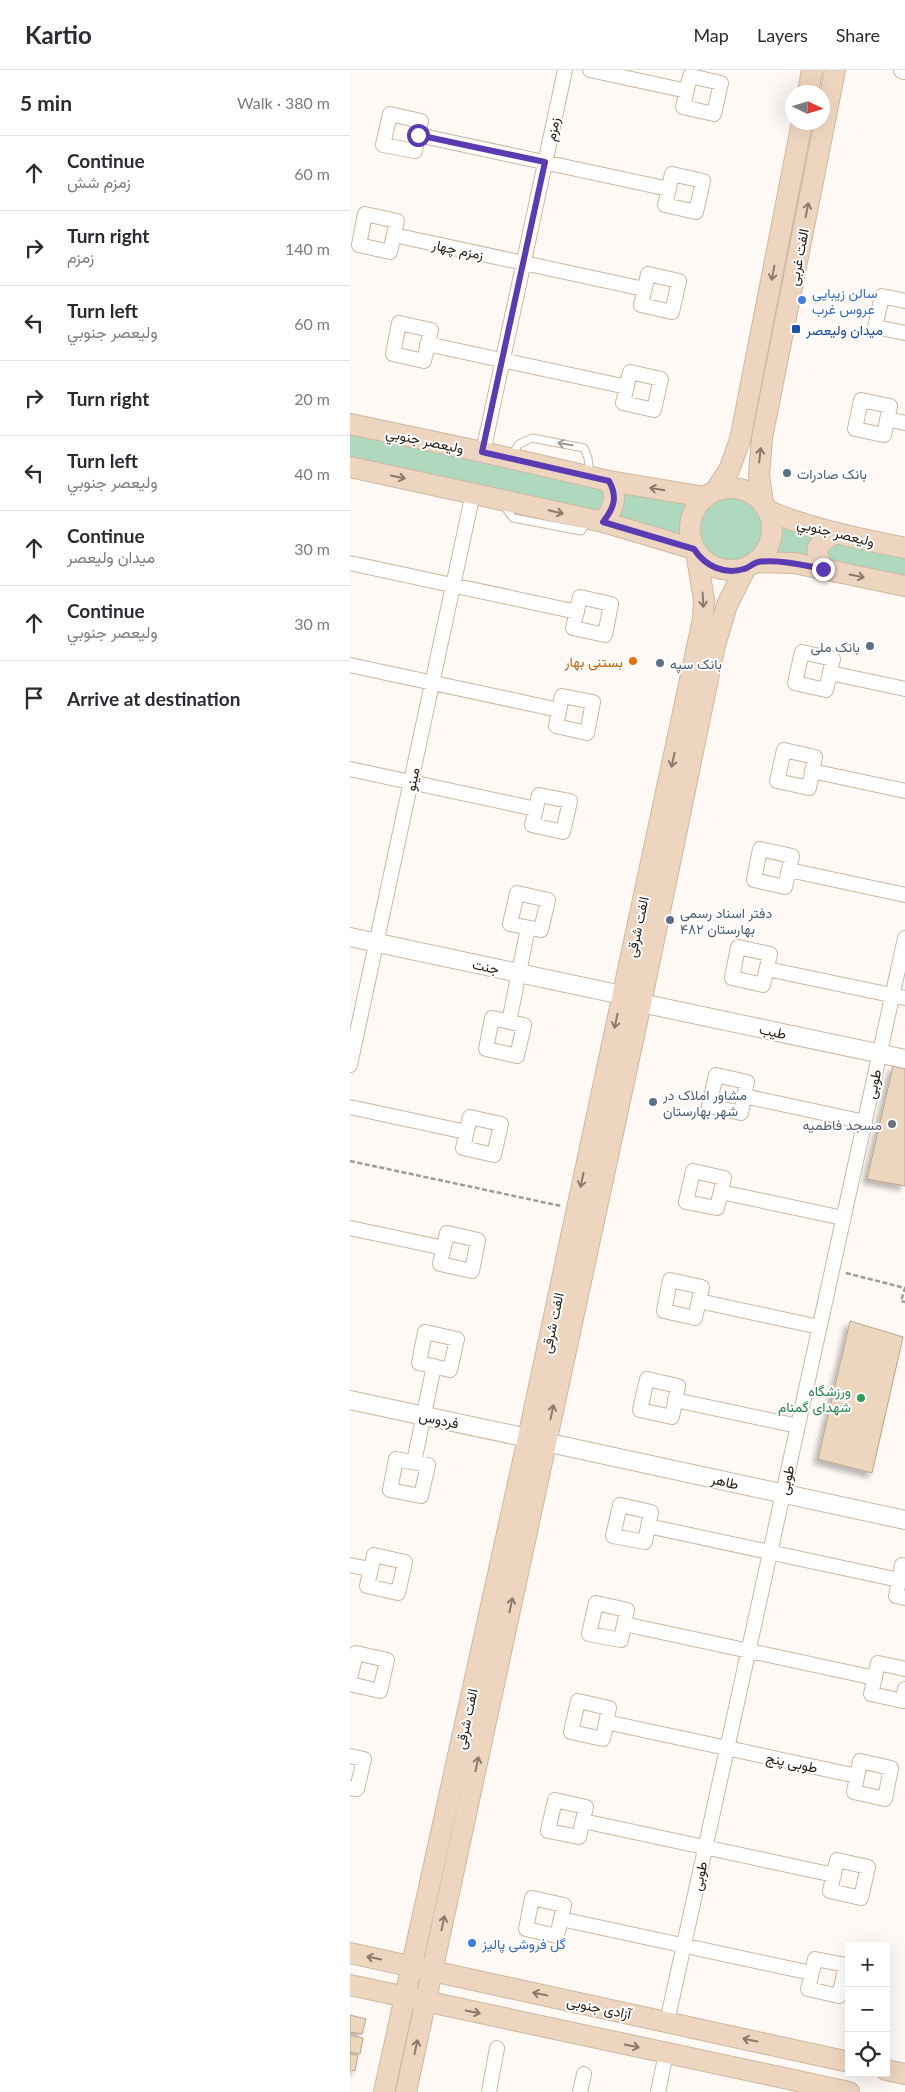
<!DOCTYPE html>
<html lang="en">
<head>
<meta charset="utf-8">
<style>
	body { margin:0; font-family:Lato,Vazirmatn,sans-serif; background:#f2f2f3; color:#2b2b33 }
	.controls { position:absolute; right:15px; bottom:15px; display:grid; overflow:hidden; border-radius:0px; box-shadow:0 5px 20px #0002 }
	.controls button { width:45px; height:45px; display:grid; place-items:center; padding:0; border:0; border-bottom:1px solid #e1e1e2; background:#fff; color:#2b2b33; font:25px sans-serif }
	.compass { position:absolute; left:435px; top:15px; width:45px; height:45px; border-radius:50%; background:#fff; box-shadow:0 5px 20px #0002; rotate:94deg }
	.stop { position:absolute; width:15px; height:15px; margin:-11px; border:4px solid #5a3bb3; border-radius:50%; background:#fff }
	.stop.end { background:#5a3bb3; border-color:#fff; box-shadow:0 1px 5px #0008 }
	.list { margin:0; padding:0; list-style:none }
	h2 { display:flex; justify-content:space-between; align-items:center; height:65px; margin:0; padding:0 20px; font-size:21px }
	h2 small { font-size:16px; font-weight:400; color:#7c7c81 }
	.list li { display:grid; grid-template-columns:32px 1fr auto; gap:15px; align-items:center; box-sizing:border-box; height:75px; padding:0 20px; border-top:1px solid #e1e1e2 }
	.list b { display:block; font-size:19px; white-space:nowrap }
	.list p { margin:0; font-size:16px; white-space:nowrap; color:#7c7c81 }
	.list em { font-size:16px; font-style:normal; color:#7c7c81 }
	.icon { flex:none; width:28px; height:28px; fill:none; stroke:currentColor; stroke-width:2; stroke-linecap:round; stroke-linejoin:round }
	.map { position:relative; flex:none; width:555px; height:2022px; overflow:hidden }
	header { display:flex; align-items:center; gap:30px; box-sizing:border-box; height:70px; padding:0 25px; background:#fff; border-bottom:1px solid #e1e1e2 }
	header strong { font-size:24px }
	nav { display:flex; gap:28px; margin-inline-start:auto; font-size:18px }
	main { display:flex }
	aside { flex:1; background:#fff }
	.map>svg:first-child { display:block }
</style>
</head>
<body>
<header>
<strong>Kartio</strong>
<nav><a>Map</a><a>Layers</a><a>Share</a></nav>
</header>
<main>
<aside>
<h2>5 min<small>Walk · 380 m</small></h2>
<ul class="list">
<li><svg class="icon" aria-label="ahead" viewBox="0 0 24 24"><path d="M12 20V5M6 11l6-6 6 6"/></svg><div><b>Continue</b><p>زمزم شش</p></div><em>60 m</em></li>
<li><svg class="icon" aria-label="right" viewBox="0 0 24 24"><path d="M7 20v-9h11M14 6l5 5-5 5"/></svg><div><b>Turn right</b><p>زمزم</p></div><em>140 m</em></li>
<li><svg class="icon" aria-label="left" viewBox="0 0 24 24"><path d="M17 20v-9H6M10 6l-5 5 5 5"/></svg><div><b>Turn left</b><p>وليعصر جنوبي</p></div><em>60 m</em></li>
<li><svg class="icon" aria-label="right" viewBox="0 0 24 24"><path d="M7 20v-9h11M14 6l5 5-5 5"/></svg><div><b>Turn right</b></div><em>20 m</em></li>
<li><svg class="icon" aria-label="left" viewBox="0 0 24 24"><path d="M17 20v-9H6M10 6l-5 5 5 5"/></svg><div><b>Turn left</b><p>وليعصر جنوبي</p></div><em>40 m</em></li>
<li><svg class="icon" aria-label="ahead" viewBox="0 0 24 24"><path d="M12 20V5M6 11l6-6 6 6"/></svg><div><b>Continue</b><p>میدان ولیعصر</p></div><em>30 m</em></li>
<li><svg class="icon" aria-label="ahead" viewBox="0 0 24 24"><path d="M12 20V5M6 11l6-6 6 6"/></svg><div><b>Continue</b><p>وليعصر جنوبي</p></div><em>30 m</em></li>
<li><svg class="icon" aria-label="arrive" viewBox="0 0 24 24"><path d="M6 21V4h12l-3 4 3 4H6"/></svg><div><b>Arrive at destination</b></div></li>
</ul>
</aside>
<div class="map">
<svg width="555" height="2022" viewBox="0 0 555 2022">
	<defs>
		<filter id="shadow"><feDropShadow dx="-4.5" dy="4.5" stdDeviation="2.5" flood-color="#0004"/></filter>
	</defs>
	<rect width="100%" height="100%" fill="#fef9f4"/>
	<!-- green -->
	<path fill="#aed9bf" d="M0 362 253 417C257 427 254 435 247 443L0 389Z
		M269 421 341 434C334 445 332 453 336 465L262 447Z
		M347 459a34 34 0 1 1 68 0a34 34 0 1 1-68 0Z
		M431 454 464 465 459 471 460 488 424 484 432 466Z
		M485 471 555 486V507L480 491 476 483 478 476Z"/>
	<!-- building -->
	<path fill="#ecd6bd" stroke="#b9a48c" filter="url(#shadow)" d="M543 996 555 999V1116L517 1109Z
		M500 1251 553 1267 522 1403 468 1389Z
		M0 1945 16 1949 12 1964 0 1962Z
		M0 1965 13 1968 10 1984 0 1982Z
		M0 1984 8 1985 5 2001 0 2000Z"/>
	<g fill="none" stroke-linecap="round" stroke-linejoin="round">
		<!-- service casing -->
		<g stroke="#cdb8a0" stroke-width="9">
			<path id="service" d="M160 387 169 374 182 368 234 378 238 388 240 404
				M154 436 163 448 231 461 238 451"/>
		</g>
		<!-- minor casing -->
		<g stroke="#cdb8a0" stroke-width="16">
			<path id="minor" d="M240 0 337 21
				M340 6 371 13 364 44 333 37Z
				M40 44 71 51 65 81 33 75Z
				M68 65 319 119
				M322 104 353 111 346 142 315 135Z
				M15 144 47 151 40 182 9 175Z
				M44 165 294 219
				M298 204 329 211 322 242 291 235Z
				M555 231 532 226 525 257 555 263
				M49 253 81 260 74 291 43 284Z
				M77 274 277 317
				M280 302 311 309 304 340 273 333Z
				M511 330 540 336 534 365 505 359Z
				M537 349 555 353
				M133 382 215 0
				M0 493 227 542
				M230 527 261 534 255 565 223 558Z
				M452 582 483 589 476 620 445 613Z
				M0 595 209 640
				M480 603 555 619
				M212 626 243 632 237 663 206 656Z
				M434 680 465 687 459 718 427 711Z
				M0 699 186 739
				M462 701 555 721
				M189 725 220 731 213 762 182 755Z
				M410 779 442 786 435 817 404 810Z
				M439 800 555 825
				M167 823 198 830 191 860 160 854Z
				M388 877 420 884 413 915 382 908Z
				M417 899 555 928
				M142 948 174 955 167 986 136 979Z
				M159 952 178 858
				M0 995 123 423
				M366 1005 397 1012 391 1043 359 1036Z
				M394 1026 515 1052
				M0 1037 116 1062
				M120 1047 151 1054 144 1085 113 1078Z
				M343 1101 374 1108 367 1138 336 1132Z
				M371 1122 493 1148
				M0 1158 94 1178
				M97 1163 128 1170 122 1201 90 1194Z
				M320 1210 352 1217 345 1248 314 1241Z
				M349 1231 469 1257
				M75 1262 107 1269 100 1300 69 1293Z
				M297 1309 328 1316 322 1347 290 1340Z
				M325 1330 448 1356
				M46 1389 78 1395 71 1426 40 1420Z
				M64 1392 84 1296
				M270 1435 301 1442 295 1472 263 1466Z
				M298 1456 549 1510
				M24 1485 55 1492 48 1523 17 1516Z
				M0 1495 20 1499
				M555 1496 552 1495 546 1526 555 1528
				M246 1533 277 1540 271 1570 239 1564Z
				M274 1554 525 1608
				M555 1599 528 1593 521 1624 553 1631 555 1619
				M0 1609 6 1583 37 1590 30 1621 0 1614
				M228 1631 259 1638 253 1669 221 1662Z
				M256 1652 507 1706
				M0 1686 14 1689 7 1719 0 1718
				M510 1691 541 1698 535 1729 504 1722Z
				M205 1730 236 1737 229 1767 198 1761Z
				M233 1751 484 1805
				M487 1790 518 1797 511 1828 480 1821Z
				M182 1828 214 1835 207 1866 176 1859Z
				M211 1849 461 1903
				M465 1889 496 1895 489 1926 458 1919Z
				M317 1952 555 868
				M139 2022 147 1978
				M230 2022 234 2004
				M308 2022 316 1983"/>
		</g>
		<!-- tertiary casing -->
		<g stroke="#cdb8a0" stroke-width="20">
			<path id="tertiary" d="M553 0H555
				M0 867 272 925
				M291 933 555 989
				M0 1330 178 1368
				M195 1372 555 1450"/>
		</g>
		<!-- secondary casing -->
		<g stroke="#cdb8a0" stroke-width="22">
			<path id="secondary" d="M458 22 462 0
				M0 354 133 382 259 411 355 427
				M0 397 253 452 344 479
				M340 459a41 41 0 1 1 82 0a41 41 0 1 1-82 0Z
				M365 421 379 400 390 370 452 52
				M413 433 409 405 412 368 485 0
				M419 441C463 460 508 468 555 478
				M253 452C264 438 268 427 259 411
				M407 492 444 493 555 516
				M473 499C464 478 465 475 484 464
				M0 1883 499 1992
				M0 1915 499 2022
				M536 2000 555 2004
				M34 2022 178 1368 353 549 354 530 346 482
				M56 2022 291 933 365 575 377 535 395 499"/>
		</g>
		<!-- path -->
		<path stroke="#a19b94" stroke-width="2.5" stroke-dasharray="5 2.5" stroke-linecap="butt" d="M0 1091 211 1136
			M496 1203 555 1218 551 1231 555 1232"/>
		<!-- service -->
		<use href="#service" stroke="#fff" stroke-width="7"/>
		<!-- minor -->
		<use href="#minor" stroke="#fff" stroke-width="14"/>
		<!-- tertiary -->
		<use href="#tertiary" stroke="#fff" stroke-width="18"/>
		<!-- secondary -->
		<use href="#secondary" stroke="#eed5c0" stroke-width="20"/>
	</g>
	<!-- one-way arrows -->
	<defs><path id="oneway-shaft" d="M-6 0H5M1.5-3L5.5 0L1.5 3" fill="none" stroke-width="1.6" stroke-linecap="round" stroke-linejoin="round" transform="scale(1.25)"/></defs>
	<g stroke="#8b7a6c">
		<use href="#oneway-shaft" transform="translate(457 140) rotate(-79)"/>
		<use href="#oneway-shaft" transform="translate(423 203) rotate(101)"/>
		<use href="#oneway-shaft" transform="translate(410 385) rotate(-84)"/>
		<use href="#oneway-shaft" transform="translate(48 407) rotate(12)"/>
		<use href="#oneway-shaft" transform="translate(307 419) rotate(-171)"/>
		<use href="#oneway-shaft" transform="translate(206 442) rotate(13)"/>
		<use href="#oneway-shaft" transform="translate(507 506) rotate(12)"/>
		<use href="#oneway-shaft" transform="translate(353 530) rotate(87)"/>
		<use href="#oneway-shaft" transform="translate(323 690) rotate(102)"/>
		<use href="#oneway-shaft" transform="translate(266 951) rotate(102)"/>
		<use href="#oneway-shaft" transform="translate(232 1110) rotate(102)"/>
		<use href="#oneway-shaft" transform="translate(202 1342) rotate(-78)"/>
		<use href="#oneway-shaft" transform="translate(161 1535) rotate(-78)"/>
		<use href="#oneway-shaft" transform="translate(127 1694) rotate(-78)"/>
		<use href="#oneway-shaft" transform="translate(93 1853) rotate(-78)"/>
		<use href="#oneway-shaft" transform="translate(24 1888) rotate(-168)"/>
		<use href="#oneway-shaft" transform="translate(190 1924) rotate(-168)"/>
		<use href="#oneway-shaft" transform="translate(123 1942) rotate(12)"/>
		<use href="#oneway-shaft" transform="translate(400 1970) rotate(-168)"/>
		<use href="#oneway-shaft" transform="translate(282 1976) rotate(12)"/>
		<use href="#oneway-shaft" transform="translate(66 1977) rotate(-78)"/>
	</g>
	<use stroke="#9e9b97" href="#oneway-shaft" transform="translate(215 374) rotate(-170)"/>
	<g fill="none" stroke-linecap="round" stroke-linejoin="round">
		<!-- route -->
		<path stroke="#5a3bb3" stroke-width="6" d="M68 65 195 92 132 382 259 411C268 427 264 438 253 452L344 479C355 496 374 505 394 499 399 498 403 493 408 492 427 489 454 495 473 499"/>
	</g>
	<!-- markers -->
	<g fill="#3f7fe0" stroke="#fff" stroke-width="2">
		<circle cx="452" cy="230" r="5"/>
		<circle cx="122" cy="1873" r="5"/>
	</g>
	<rect fill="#1a4fb4" stroke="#fff" stroke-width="2" x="441" y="254" width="10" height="10" rx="2.5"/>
	<g fill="#5c6f8a" stroke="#fff" stroke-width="2">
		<circle cx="437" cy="403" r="5"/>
		<circle cx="520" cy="576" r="5"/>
		<circle cx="310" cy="593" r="5"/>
		<circle cx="320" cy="850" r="5"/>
		<circle cx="303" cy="1032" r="5"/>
	</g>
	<circle fill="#e8710a" stroke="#fff" stroke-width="2" cx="283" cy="591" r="5"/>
	<circle fill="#6b7280" stroke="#fff" stroke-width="2" cx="542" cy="1054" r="5"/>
	<circle fill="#2e9e5b" stroke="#fff" stroke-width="2" cx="511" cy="1328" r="5"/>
	<g text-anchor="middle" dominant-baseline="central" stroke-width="4" stroke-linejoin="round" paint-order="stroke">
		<!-- street labels -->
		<g font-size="14" fill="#282017" stroke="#fff">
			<text transform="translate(202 59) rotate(-78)">زمزم</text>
			<text transform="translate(108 179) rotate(12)">زمزم چهار</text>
			<text transform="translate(448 187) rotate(-79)">الفت غربی</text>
			<text transform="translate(75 370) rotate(12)">وليعصر جنوبي</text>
			<text transform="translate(486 462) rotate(14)">وليعصر جنوبي</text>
			<text transform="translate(62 709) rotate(-78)">مینو</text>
			<text transform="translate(287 857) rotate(-78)">الفت شرقی</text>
			<text transform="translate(136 896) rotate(12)">جنت</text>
			<text transform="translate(423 961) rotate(12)">طیب</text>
			<text transform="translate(523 1014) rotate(-78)">طوبی</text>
			<text transform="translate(202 1253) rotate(-78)">الفت شرقی</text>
			<text transform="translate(89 1349) rotate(12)">فردوس</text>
			<text transform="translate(436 1410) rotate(-78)">طوبی</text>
			<text transform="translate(375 1411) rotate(12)">طاهر</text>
			<text transform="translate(116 1649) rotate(-78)">الفت شرقی</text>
			<text transform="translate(442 1692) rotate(12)">طوبی پنج</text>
			<text transform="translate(349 1806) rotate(-78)">طوبی</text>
			<text transform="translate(249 1937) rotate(12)">آزادی جنوبی</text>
		</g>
		<!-- shop labels -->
		<g font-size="14" fill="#366cbe" stroke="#fff" text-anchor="start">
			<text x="462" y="222">سالن زیبایی<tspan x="462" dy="16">عروس غرب</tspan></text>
			<text x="132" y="1873">گل فروشی پالیز</text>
		</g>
		<!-- transit labels -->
		<g font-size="14" fill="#164399" stroke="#fff" text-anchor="start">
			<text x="456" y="259">میدان ولیعصر</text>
		</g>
		<!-- service labels -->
		<g font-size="14" fill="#4e5e75" stroke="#fff" text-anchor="start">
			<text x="447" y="403">بانک صادرات</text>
			<text x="510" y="576" text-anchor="end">بانک ملی</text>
			<text x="320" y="593">بانک سپه</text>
			<text x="330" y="842">دفتر اسناد رسمی<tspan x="330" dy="16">۴۸۲ بهارستان</tspan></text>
			<text x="313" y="1024">مشاور املاک در<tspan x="313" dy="16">شهر بهارستان</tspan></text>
		</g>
		<!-- food labels -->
		<g font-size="14" fill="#c56008" stroke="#fff" text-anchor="end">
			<text x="273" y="591">بستنی بهار</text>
		</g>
		<!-- worship labels -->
		<g font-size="14" fill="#5b616d" stroke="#fff" text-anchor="end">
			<text x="532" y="1054">مسجد فاطمیه</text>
		</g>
		<!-- leisure labels -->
		<g font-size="14" fill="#27864d" stroke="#fff" text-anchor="end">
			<text x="501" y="1320">ورزشگاه<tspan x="501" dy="16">شهدای گمنام</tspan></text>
		</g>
	</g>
</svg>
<div class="controls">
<button>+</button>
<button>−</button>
<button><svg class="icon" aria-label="locate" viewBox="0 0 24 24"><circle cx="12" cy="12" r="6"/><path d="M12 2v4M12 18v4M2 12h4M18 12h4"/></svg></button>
</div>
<svg class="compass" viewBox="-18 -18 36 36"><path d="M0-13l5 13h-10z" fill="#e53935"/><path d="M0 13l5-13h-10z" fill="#7c7c81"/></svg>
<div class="stop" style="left:68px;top:65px"></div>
<div class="stop end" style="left:473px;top:499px"></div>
</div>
</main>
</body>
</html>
